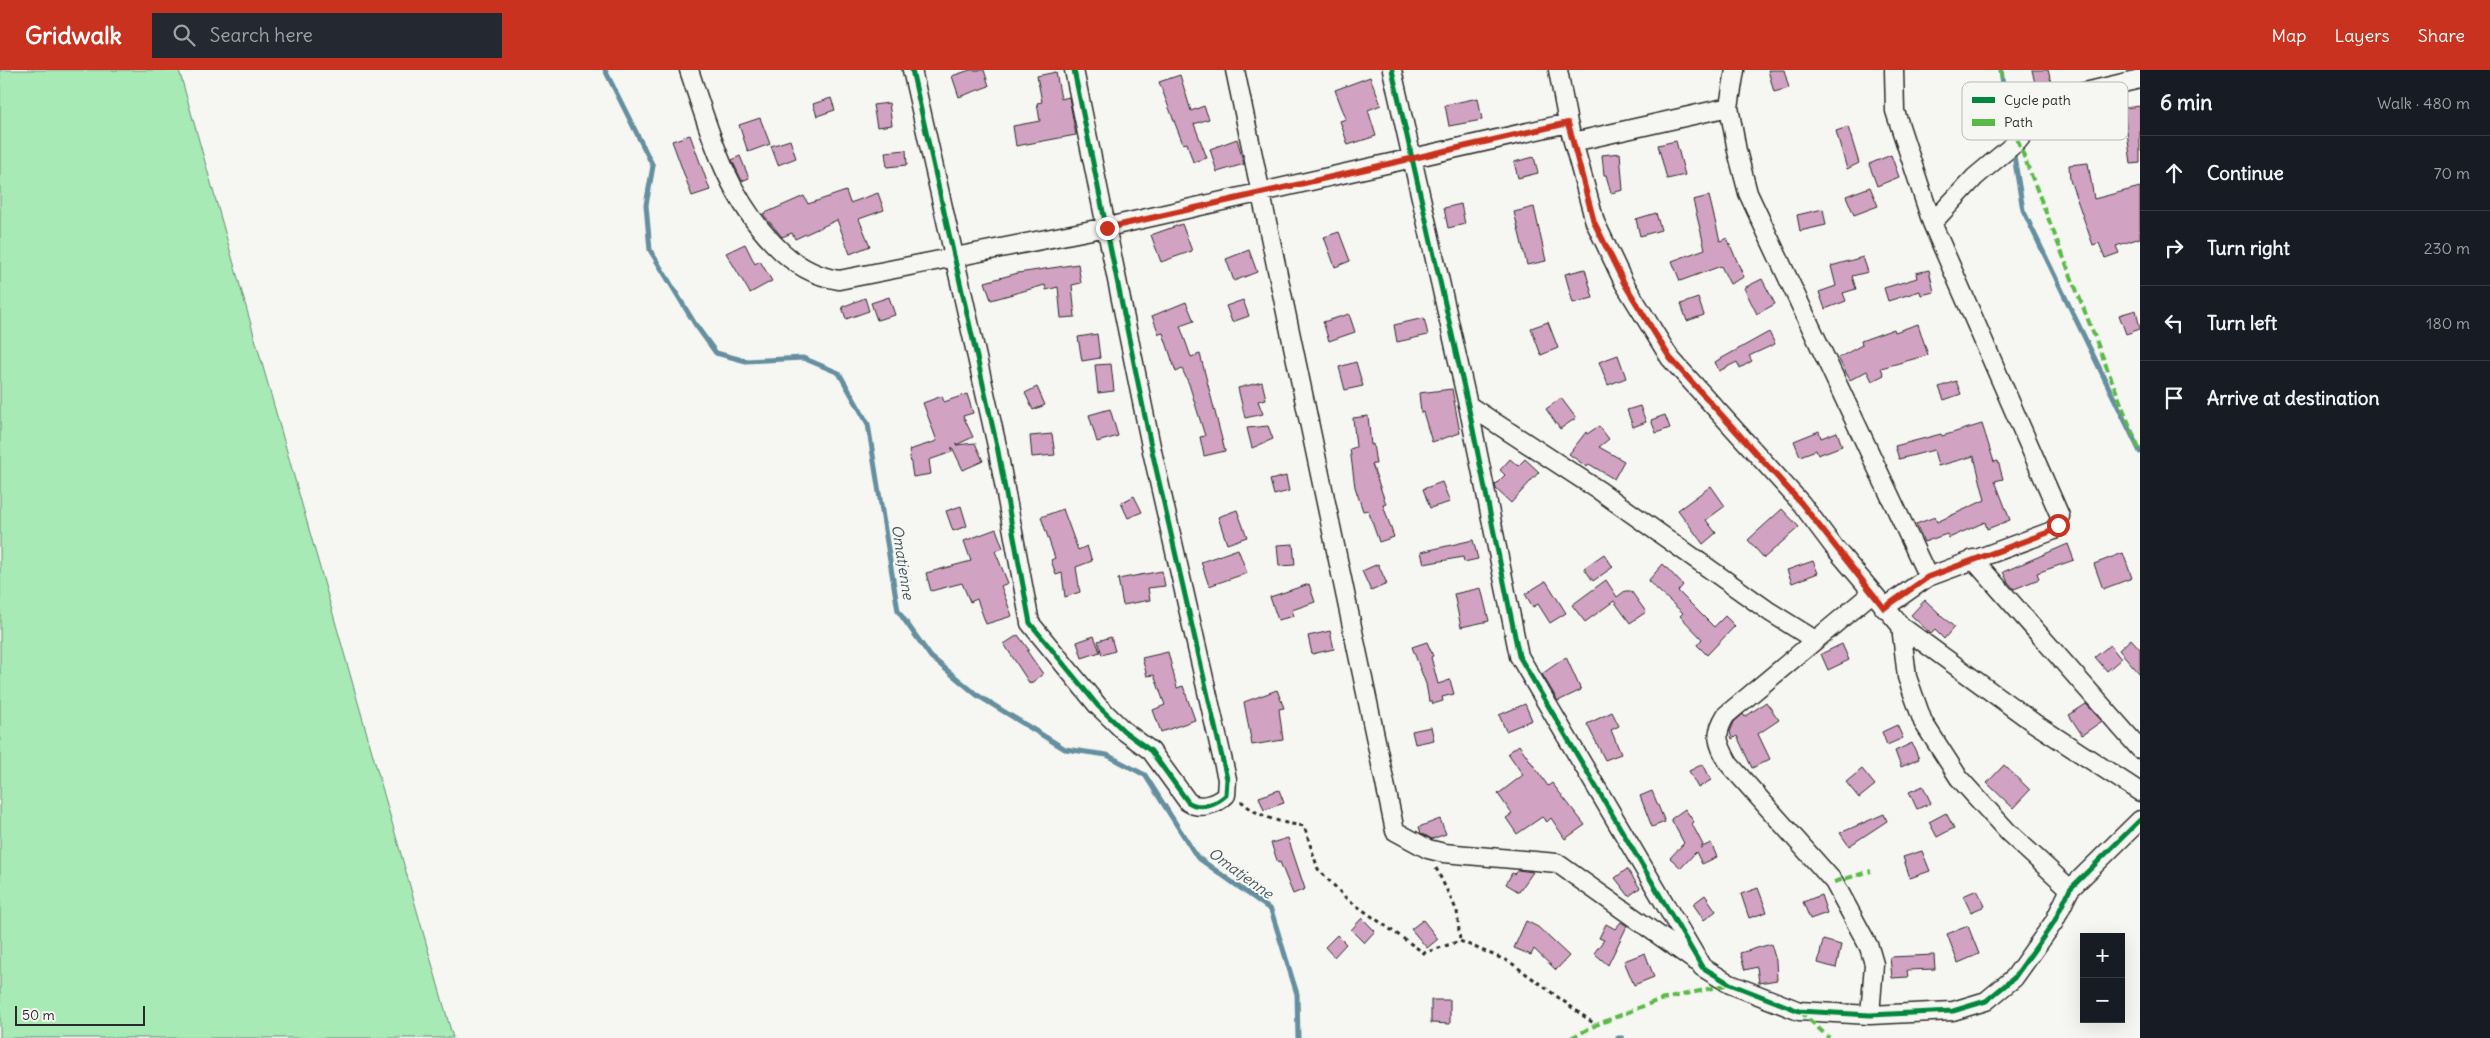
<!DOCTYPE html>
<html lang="en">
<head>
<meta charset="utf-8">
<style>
	body { margin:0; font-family:Delius,sans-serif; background:#242831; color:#f1f3f6 }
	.controls { position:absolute; right:15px; bottom:15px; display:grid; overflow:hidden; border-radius:0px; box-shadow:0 5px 20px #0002 }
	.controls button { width:45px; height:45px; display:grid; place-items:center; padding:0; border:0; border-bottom:1px solid #363941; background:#171b24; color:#f1f3f6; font:25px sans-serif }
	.scale { position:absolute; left:15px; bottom:12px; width:130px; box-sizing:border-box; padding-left:5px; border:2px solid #2b2b2b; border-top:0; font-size:14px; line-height:18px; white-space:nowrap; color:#2b2b2b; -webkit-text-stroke:4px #f6f6f2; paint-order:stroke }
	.stop { position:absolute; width:15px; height:15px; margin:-11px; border:4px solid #c8321e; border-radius:50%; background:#fff }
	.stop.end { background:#c8321e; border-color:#fff; box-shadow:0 1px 5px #0008 }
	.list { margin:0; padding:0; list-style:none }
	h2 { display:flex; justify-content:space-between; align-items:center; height:65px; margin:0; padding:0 20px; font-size:21px }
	h2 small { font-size:16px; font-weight:400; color:#9ea1a6 }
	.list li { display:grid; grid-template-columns:32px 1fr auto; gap:15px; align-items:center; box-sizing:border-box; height:75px; padding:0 20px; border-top:1px solid #363941 }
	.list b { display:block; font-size:19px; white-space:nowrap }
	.list em { font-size:16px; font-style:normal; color:#9ea1a6 }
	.icon { flex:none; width:28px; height:28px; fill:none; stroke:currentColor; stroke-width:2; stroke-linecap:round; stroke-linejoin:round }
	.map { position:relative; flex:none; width:2140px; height:968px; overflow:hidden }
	header { display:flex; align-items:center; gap:30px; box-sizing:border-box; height:70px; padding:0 25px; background:#c8321e; color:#fff }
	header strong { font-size:24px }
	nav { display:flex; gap:28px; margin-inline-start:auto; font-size:18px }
	.search { width:350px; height:45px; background:#242831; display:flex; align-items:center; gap:12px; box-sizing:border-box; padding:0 18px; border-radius:0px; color:#9ea1a6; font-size:19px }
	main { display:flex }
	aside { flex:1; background:#171b24 }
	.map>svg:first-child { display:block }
</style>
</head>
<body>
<header>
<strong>Gridwalk</strong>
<div class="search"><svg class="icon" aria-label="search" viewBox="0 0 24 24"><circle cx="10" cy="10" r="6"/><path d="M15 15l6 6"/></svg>Search here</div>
<nav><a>Map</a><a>Layers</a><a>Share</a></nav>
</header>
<main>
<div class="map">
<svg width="2140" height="968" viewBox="0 0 2140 968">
	<rect width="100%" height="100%" fill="#f6f6f2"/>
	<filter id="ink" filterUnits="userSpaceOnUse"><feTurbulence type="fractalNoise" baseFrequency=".02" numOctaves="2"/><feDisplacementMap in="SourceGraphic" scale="10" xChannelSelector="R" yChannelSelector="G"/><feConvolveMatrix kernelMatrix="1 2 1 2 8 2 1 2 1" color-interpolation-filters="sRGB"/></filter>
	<g filter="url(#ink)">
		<!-- green -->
		<path fill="#a7eab5" stroke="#698a70" d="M0 0H179L453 968H0Z"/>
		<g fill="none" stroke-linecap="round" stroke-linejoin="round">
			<!-- stream -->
			<path stroke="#658f9f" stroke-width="5" d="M605 0 653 96 646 135 650 180 695 254 716 283 746 291 803 288 839 303 868 354 898 541 931 587 977 625 1065 679 1107 685 1145 705 1197 787 1271 840 1297 924 1298 968
				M2001 0 2011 71
				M2013 80 2023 140 2140 382
				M1618 968H1622"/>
		</g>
		<!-- building -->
		<path fill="#d2a2c2" stroke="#2b2b2b" d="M970 0H984L989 16 959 27 952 6Z
			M1768 0H1784L1789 18 1774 22Z
			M2032 0H2048L2052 15 2036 18Z
			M1056 2 1061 29 1069 27 1076 65 1016 76 1013 56 1040 51 1037 33 1042 32 1037 6Z
			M1180 5 1191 41 1204 36 1209 49 1194 54 1207 88 1193 92 1187 73 1183 74 1159 12Z
			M1370 7 1381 35 1368 40 1376 66 1348 75 1340 51 1346 49 1335 20Z
			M831 28 835 40 817 46 813 34Z
			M1478 28 1482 50 1449 56 1445 35Z
			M889 33 892 55 877 57 873 35Z
			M2140 36V93L2131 94 2124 38Z
			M760 48 770 74 748 82 739 55Z
			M1848 57 1859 93 1847 99 1836 61Z
			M690 65 710 120 692 126 672 71Z
			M1237 69 1244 94 1217 102 1210 79Z
			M790 70 796 88 778 95 771 76Z
			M1676 71 1685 105 1667 109 1658 75Z
			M906 80 907 95 887 97 885 82Z
			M1620 83 1623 120 1611 123 1606 105H1604L1602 85Z
			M1891 85 1899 107 1877 116 1869 94Z
			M740 86 749 108 742 111 732 90Z
			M1534 87 1538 103 1518 108 1514 92Z
			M2088 93 2094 129 2140 117V168L2116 176 2119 183 2105 188 2099 173 2093 175 2070 110 2069 95Z
			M1870 117 1878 136 1854 145 1846 126Z
			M846 121 850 133 878 123 884 140 859 149 870 176 850 184 837 150 795 169 792 163 782 167 763 144 804 126 808 134Z
			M1709 126 1720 171 1727 168 1744 207 1730 214 1721 196 1680 211 1672 191 1705 179 1693 130Z
			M1461 134 1465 154 1448 158 1444 138Z
			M1534 137 1546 191 1527 195 1514 142Z
			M1823 139 1826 155 1800 161 1797 145Z
			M1656 143 1661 160 1640 166 1636 149Z
			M1182 154 1192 181 1161 192 1151 165Z
			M1339 162 1350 191 1335 197 1324 167Z
			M745 174 755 194 760 191 772 211 750 223 726 183Z
			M1249 180 1257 202 1234 211 1226 189Z
			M1863 187 1868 202 1852 206 1856 219 1843 223 1846 231 1825 239 1819 222 1836 216 1831 196Z
			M1078 194 1081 213 1072 215 1075 247 1061 248 1058 217 1046 220 1045 215 991 230 985 212 1018 203Z
			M1585 199 1593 228 1573 233 1565 204Z
			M1929 200 1934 222 1921 225 1920 221 1888 231 1884 218 1917 208 1916 203Z
			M1762 209 1775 234 1757 244 1744 218Z
			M889 227 895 245 877 250 871 233Z
			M865 228 869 241 846 249 842 237Z
			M1698 228 1704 245 1687 251 1681 234Z
			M1243 230 1249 246 1232 252 1226 236Z
			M1186 232 1194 251 1180 256 1191 287 1200 284 1225 381 1204 386 1200 367 1205 366 1189 314 1182 299 1176 302 1163 263 1159 264 1152 246Z
			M2136 240 2140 259 2126 264 2119 245Z
			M1349 244 1355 262 1329 271 1323 252Z
			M1424 248 1428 265 1397 272 1394 255Z
			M1548 252 1558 278 1541 285 1531 258Z
			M1918 254 1928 285 1881 298 1884 305 1872 311 1867 301 1850 310 1838 288 1862 275 1861 271 1894 259 1895 262Z
			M1769 262 1775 274 1749 286 1752 291 1740 298 1737 292 1719 301 1715 292Z
			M1097 264 1100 288 1082 291 1078 267Z
			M1618 285 1626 308 1608 315 1599 292Z
			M1356 292 1363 316 1345 320 1339 297Z
			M1111 294 1114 321 1098 323 1095 295Z
			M1956 311 1961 324 1944 330 1939 317Z
			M1262 312 1266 329 1258 331 1263 344 1245 348 1238 318Z
			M1037 317 1045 335 1033 340 1025 323Z
			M1452 319 1460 363 1432 372 1423 342 1421 343 1419 323Z
			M967 324 973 343 963 346 973 367 956 375 975 373 983 391 963 400 952 377V382L929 390 931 404 913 407 909 380 937 371 923 333 942 326 944 332Z
			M1561 328 1576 348 1560 359 1546 339Z
			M1640 336 1646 352 1633 357 1627 340Z
			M1110 339 1118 366 1097 372 1089 345Z
			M1665 345 1670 358 1656 363 1651 350Z
			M1368 346 1371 375 1373 374 1376 394H1372L1386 434 1383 435 1394 467 1379 472 1368 440 1363 441 1355 417 1350 379 1356 377 1353 348Z
			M1982 354 1994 392 1998 391 2003 409 1995 411 2010 450 1987 459 1985 452 1949 468 1947 464 1924 472 1916 454 1935 447 1937 452 1985 430 1974 386 1938 396 1934 380 1899 389 1895 376 1941 364 1942 366Z
			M1268 356 1273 369 1252 378 1247 358Z
			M1599 356 1609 369 1599 377 1624 391 1614 409 1589 394 1587 397 1569 384 1586 362 1587 364Z
			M1819 361 1821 368 1837 362 1842 376 1818 385 1816 380 1800 386 1794 371Z
			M1052 364 1055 385 1032 387 1030 366Z
			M1510 389 1518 396 1525 389 1539 402 1511 433 1496 419 1495 415 1505 405 1500 400Z
			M1286 406 1289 421 1274 425 1270 410Z
			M1442 412 1450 432 1430 438 1423 419Z
			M1711 416 1725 436 1706 450 1716 463 1703 474 1678 440Z
			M1134 426 1142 442 1128 448 1121 433Z
			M961 436 967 456 953 461 946 441Z
			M1063 439 1078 480 1087 476 1092 491 1076 497 1080 522 1065 527 1062 503 1056 505 1051 490 1055 488 1041 447Z
			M1782 439 1799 457 1764 488 1748 470Z
			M1237 440 1247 467 1227 474 1218 447Z
			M996 459 1003 478 995 481 1008 513 1001 516 1012 546 986 554 977 529 970 532 962 513 931 521 926 503 971 491 964 471Z
			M1473 470 1478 489 1464 492 1463 487 1424 494 1421 482Z
			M1293 474 1295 495 1279 496 1277 475Z
			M2068 474 2074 490 2037 503 2039 509 2014 519 2008 512 2003 502Z
			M1238 479 1247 503 1209 516 1201 492Z
			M2123 483 2132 508 2103 519 2094 494Z
			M1604 484 1613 497 1593 511 1584 498Z
			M1813 491 1818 503 1792 513 1787 500Z
			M1378 494 1387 514 1371 521 1362 501Z
			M1663 494 1683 515 1678 521 1714 557 1725 546 1735 556 1707 585 1697 575 1702 569 1680 546 1683 543 1648 511Z
			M1162 501 1165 516 1148 518 1150 530 1123 535 1118 509Z
			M1606 510 1617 527 1625 521H1631L1646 542 1630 553 1614 531 1585 552 1572 535Z
			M1546 511 1566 543 1550 553 1538 534 1533 537 1525 524Z
			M1309 514 1315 532 1292 540 1294 546 1278 550 1270 527Z
			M1481 518 1489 551 1461 557 1454 524Z
			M1925 530 1954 557 1944 569 1935 560 1931 564 1911 545Z
			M1330 561 1334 579 1312 584 1308 566Z
			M1018 565 1029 580 1027 581 1043 604 1030 614 1004 574Z
			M1094 566 1100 582 1082 588 1077 572Z
			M1111 567 1115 581 1102 585 1098 571Z
			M2131 569 2140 579V604L2119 580Z
			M1427 572 1433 586 1431 587 1438 614 1450 610 1454 624 1442 627 1443 631 1433 634 1432 631H1429L1426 614 1412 577Z
			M1842 574 1849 590 1828 600 1821 584Z
			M2110 575 2121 589 2107 601 2095 587Z
			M1168 582 1177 618 1183 616 1195 650 1161 662 1153 640 1165 635 1154 605 1147 606 1142 588Z
			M1566 587 1581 620 1558 631 1542 604Z
			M1277 620 1284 638 1279 639 1283 670 1252 675 1244 632Z
			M1766 632 1779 650 1758 664 1770 689 1752 698 1737 666 1732 669 1730 662 1734 652 1743 644 1745 647Z
			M1525 634 1532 650 1506 661 1499 645Z
			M2086 634 2102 651 2082 665 2069 645Z
			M1612 642 1619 656 1611 660 1621 684 1605 690 1587 654Z
			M1897 655 1903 668 1887 675 1882 662Z
			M1431 657 1434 670 1415 674 1412 661Z
			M1912 673 1919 689 1901 697 1895 681Z
			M1519 675 1548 716 1552 713 1585 755 1565 769 1551 748 1547 752 1542 747 1517 764 1506 748 1512 744 1498 724 1523 705 1508 683Z
			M1703 694 1711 710 1698 718 1689 701Z
			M2004 695 2030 720 2013 738 1987 713Z
			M1862 699 1875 715 1859 728 1846 712Z
			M1923 716 1931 733 1917 739 1909 722Z
			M1279 720 1284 733 1264 740 1259 727Z
			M1652 721 1665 752 1652 757 1640 726Z
			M1685 739 1694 752 1692 754 1703 775 1700 778 1711 773 1717 787 1702 794 1696 782 1681 798 1670 788 1684 773 1671 749Z
			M1946 743 1954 758 1937 767 1929 752Z
			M1884 744 1887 751 1849 776 1840 763Z
			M1440 749 1446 764 1432 769 1421 763 1419 757Z
			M1288 768 1305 819 1293 824 1280 792 1278 793 1271 773Z
			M1922 781 1930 801 1910 808 1903 787Z
			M1627 799 1640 818 1629 826 1615 808Z
			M1518 800 1533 802 1519 822 1506 814 1512 803 1514 804Z
			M1758 818 1767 842 1749 848 1741 824Z
			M1977 820 1985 836 1971 842 1963 826Z
			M1705 825 1716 841 1704 850 1693 834Z
			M1821 825 1827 843 1810 849 1803 832Z
			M1362 848 1375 861 1364 873 1351 860Z
			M1423 850 1438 869 1427 878 1411 859Z
			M1526 851 1538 857 1569 886 1556 900 1534 879 1531 885 1514 878Z
			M1621 852 1627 856 1608 895 1594 883 1604 870 1599 868 1606 854 1615 859Z
			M1968 856 1979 884 1958 893 1947 864Z
			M1337 865 1346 874 1334 887 1325 877Z
			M1823 870 1841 875 1836 898 1818 893Z
			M1771 874 1776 891 1777 910 1759 913 1757 897 1745 900 1740 883Z
			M1645 883 1654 907 1634 915 1624 891Z
			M1934 885 1935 899 1907 900 1908 907 1892 908 1890 887Z
			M1431 930H1450V954L1431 953Z"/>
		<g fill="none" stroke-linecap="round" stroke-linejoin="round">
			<!-- minor casing -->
			<g stroke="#2b2b2b" stroke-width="21">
				<path id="minor" d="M689 0C710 63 726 125 774 174 792 193 812 206 839 210L1107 157 1568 53
					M912 0 997 376 1030 553 1098 636 1124 661 1151 681 1188 732C1200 740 1217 734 1226 725L1227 709 1152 381 1074 0
					M1235 0 1395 761 1428 779 1444 783 1557 793 1695 891
					M1392 0 1468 335 1519 586 1702 897 1730 914 1799 941 1870 945 1953 941 1986 931 2014 908 2054 852 2070 819 2140 750
					M1558 0 1568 53 1595 152 1624 213 1670 288 1801 433 1834 477 1901 556 2034 653 2140 722
					M1735 0 1729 37 1737 81 1748 123 1928 507
					M1573 72 1729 37
					M1932 153 1975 107 2018 71 2051 30 2140 9
					M1468 335 1600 421 1770 542 1815 570
					M1973 489 2140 679
					M1884 538 1928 507 2052 461 2058 455 2060 446 1932 153 1895 41 1894 0
					M1901 556 1907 607 1923 652 1959 708 2008 762 2070 819
					M1870 945 1874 894 1869 877 1834 812 1729 694C1718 673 1713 666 1726 645L1872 523"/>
			</g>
			<!-- path -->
			<path stroke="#2b2b2b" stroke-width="3" stroke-dasharray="4 4" stroke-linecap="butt" d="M1241 731C1257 747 1282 753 1304 756L1318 799 1347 829 1424 883 1460 871 1510 892 1596 955
				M1436 798 1457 841 1460 871"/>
			<!-- minor -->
			<use href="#minor" stroke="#f6f6f2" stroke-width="18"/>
			<!-- quiet -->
			<path stroke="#58b947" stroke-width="4" stroke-dasharray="8 4" stroke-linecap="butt" d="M2001 0 2004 29 2010 51 2140 382
				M1834 812 1871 801
				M1800 941 1829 968
				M1571 968 1596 955 1656 931 1730 914"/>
			<!-- cycleway casing -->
			<g stroke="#f6f6f2" stroke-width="8">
				<path id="cycleway" d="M912 0 997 376 1030 553 1098 636 1124 661 1151 681 1188 732C1200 740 1217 734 1226 725L1227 709 1152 381 1074 0
					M1392 0 1468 335 1519 586 1702 897 1730 914 1799 941 1870 945 1953 941 1986 931 2014 908 2054 852 2070 819 2140 750"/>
			</g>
			<!-- cycleway -->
			<use href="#cycleway" stroke="#00873e" stroke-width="5"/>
		</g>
	</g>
	<g fill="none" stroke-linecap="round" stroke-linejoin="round" filter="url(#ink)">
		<!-- route -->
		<path stroke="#c8321e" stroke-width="6" d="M1107 158 1568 53 1594 152 1624 213 1670 288 1801 433 1884 538 1928 507 2052 461 2058 455"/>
	</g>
	<g text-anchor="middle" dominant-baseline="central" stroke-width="4" stroke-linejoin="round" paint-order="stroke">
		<!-- water labels -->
		<g font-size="15" font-style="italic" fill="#43545c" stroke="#f6f6f2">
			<text transform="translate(903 492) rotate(81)">Omatjenne</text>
			<text transform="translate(1241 803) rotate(36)">Omatjenne</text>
		</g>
	</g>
	<!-- legend -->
	<rect x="1962" y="12" width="166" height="58" rx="8" fill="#f6f6f2" stroke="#b9b9b6" stroke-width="1"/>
	<rect x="1972" y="27" width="23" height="6" fill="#00873e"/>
	<rect x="1972" y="49" width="23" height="7" fill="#58b947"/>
	<g font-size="14" fill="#2b2b2b">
		<text x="2004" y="35">Cycle path</text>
		<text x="2004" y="57">Path</text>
	</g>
</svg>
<div class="controls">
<button>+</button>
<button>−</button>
</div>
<div class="scale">50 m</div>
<div class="stop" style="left:2058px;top:455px"></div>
<div class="stop end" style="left:1107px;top:158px"></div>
</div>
<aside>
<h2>6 min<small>Walk · 480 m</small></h2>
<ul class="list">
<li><svg class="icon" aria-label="ahead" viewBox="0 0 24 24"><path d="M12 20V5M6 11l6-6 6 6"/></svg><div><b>Continue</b></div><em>70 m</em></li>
<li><svg class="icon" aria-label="right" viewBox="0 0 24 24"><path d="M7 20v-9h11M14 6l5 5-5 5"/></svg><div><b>Turn right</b></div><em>230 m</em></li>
<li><svg class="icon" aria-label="left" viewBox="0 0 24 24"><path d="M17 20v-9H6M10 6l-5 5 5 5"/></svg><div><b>Turn left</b></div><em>180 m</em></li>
<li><svg class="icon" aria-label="arrive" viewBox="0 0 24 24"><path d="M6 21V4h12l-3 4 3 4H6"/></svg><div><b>Arrive at destination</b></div></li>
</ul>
</aside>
</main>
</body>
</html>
